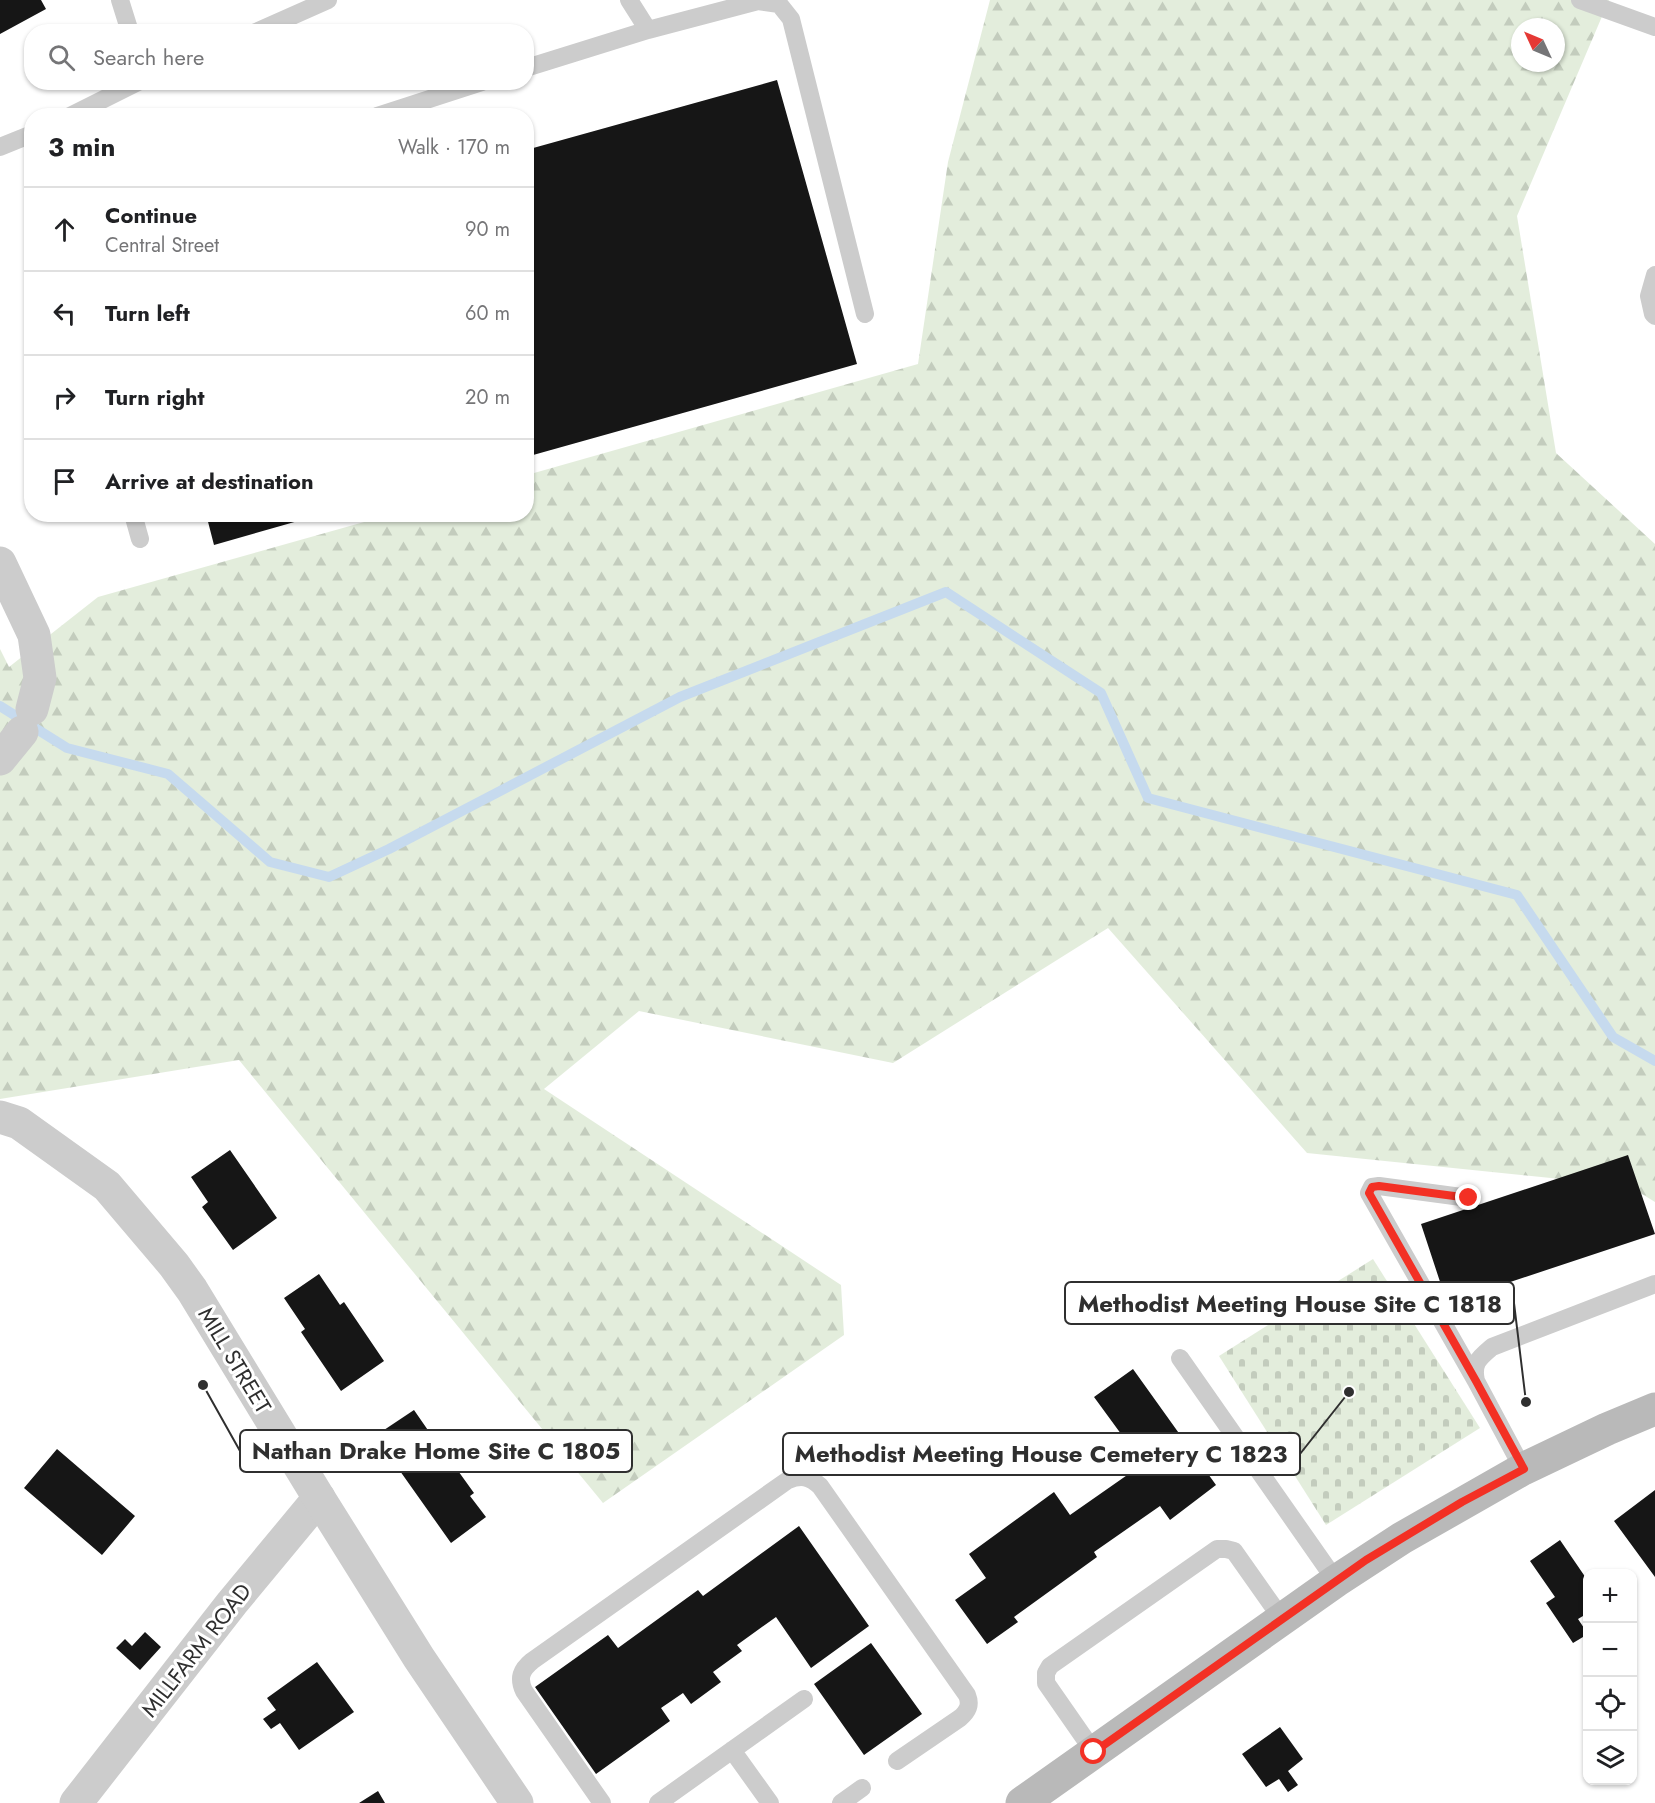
<!DOCTYPE html>
<html lang="en">
<head>
<meta charset="utf-8">
<style>
	body { margin:0; font-family:Jost,sans-serif; background:#f6f6f6; color:#202124 }
	.controls { position:absolute; right:18px; bottom:18px; display:grid; overflow:hidden; border-radius:12px; box-shadow:0 2px 4px #0004 }
	.controls button { width:54px; height:54px; display:grid; place-items:center; padding:0; border:0; border-bottom:2px solid #e0e0e0; background:#fff; color:#202124; font:30px sans-serif }
	.compass { position:absolute; left:1511px; top:18px; width:54px; height:54px; border-radius:50%; background:#fff; box-shadow:0 2px 4px #0004; rotate:314deg }
	.stop { position:absolute; width:18px; height:18px; margin:-14px; border:4px solid #f33024; border-radius:50%; background:#fff }
	.stop.end { background:#f33024; border-color:#fff; box-shadow:0 2px 6px #0008 }
	.list { margin:0; padding:0; list-style:none }
	h2 { display:flex; justify-content:space-between; align-items:center; height:78px; margin:0; padding:0 24px; font-size:26px }
	h2 small { font-size:20px; font-weight:400; color:#757577 }
	.list li { display:grid; grid-template-columns:39px 1fr auto; gap:18px; align-items:center; box-sizing:border-box; height:84px; padding:0 24px; border-top:2px solid #e0e0e0 }
	.list b { display:block; font-size:22px; white-space:nowrap }
	.list p { margin:0; font-size:20px; white-space:nowrap; color:#757577 }
	.list em { font-size:20px; font-style:normal; color:#757577 }
	.icon { flex:none; width:33px; height:33px; fill:none; stroke:currentColor; stroke-width:2; stroke-linecap:round; stroke-linejoin:round }
	.map { position:relative; flex:none; width:1655px; height:1803px; overflow:hidden }
	.search { position:absolute; background:#fff; box-shadow:0 2px 4px #0004; left:24px; top:24px; width:510px; height:66px; display:flex; align-items:center; gap:15px; box-sizing:border-box; padding:0 21px; border-radius:24px; color:#757577; font-size:22px }
	.panel { position:absolute; background:#fff; box-shadow:0 2px 4px #0004; left:24px; top:108px; width:510px; height:414px; border-radius:24px }
	.map>svg:first-child { display:block }
</style>
</head>
<body>
<div class="map">
<svg width="1655" height="1803" viewBox="0 0 1655 1803">
	<defs>
		<pattern id="forest-firs" width="22" height="20" patternUnits="userSpaceOnUse" patternTransform="scale(1.5)"><rect width="22" height="20" fill="#e3eddc"/><path d="M5 1l3.5 6h-7zM16 11l3.5 6h-7z" fill="#c3ccbd"/></pattern>
		<pattern id="cemetery-stones" width="16" height="16" patternUnits="userSpaceOnUse" patternTransform="scale(1.5)"><rect width="16" height="16" fill="#e3eddc"/><path d="M2 7V4a2 2 0 0 1 4 0v3zM10 15v-3a2 2 0 0 1 4 0v3z" fill="#c3ccbd"/></pattern>
	</defs>
	<rect width="100%" height="100%" fill="#fff"/>
	<!-- forest -->
	<path fill="url(#forest-firs)" fill-rule="evenodd" d="M990 0H1609L1517 216 1556 453 1655 544V1202L1629 1186 1307 1153 1108 928 893 1063 639 1011 544 1089 841 1285 844 1335 603 1503 239 1060 0 1099V649L9 667 98 597 389 515 526 514 527 475 918 364 948 162ZM1520 27H1556V63H1520Z"/>
	<!-- cemetery -->
	<path fill="url(#cemetery-stones)" d="M1373 1259 1480 1428 1326 1525 1219 1356Z"/>
	<g fill="none" stroke-linecap="round" stroke-linejoin="round">
		<!-- stream -->
		<path stroke="#c6daee" stroke-width="10" d="M0 706 67 748 168 774 270 862 329 877 389 849 680 697 946 592 1101 693 1148 798 1517 895 1613 1037 1655 1061"/>
	</g>
	<!-- building -->
	<path fill="#161616" d="M0 0H41L46 9 0 34Z
		M777 80 857 364 526 457V150Z
		M206 514H319V515L214 545Z
		M230 1150 277 1218 233 1250 202 1207 208 1202 191 1177Z
		M1628 1155 1655 1234 1447 1303 1421 1224Z
		M319 1274 340 1305 344 1302 384 1361 341 1391 301 1332 305 1329 284 1298Z
		M1133 1369 1216 1485 1170 1520 1160 1506 1094 1552 1097 1557 1014 1617 1018 1622 987 1644 955 1600 986 1578 969 1554 1054 1492 1070 1515 1143 1464 1094 1397Z
		M414 1410 432 1436 399 1458 381 1432Z
		M438 1443 474 1493 470 1496 486 1517 451 1543 400 1471Z
		M57 1449 135 1516 102 1555 24 1488Z
		M1655 1490V1577L1614 1521Z
		M799 1526 869 1626 811 1668 776 1617 737 1645 742 1651 713 1672 721 1682 691 1704 683 1693 661 1708 670 1721 596 1774 535 1687 608 1635 618 1648 698 1590 703 1596Z
		M1560 1540 1588 1581V1613L1578 1619 1588 1634 1573 1643 1546 1603 1555 1597 1530 1561Z
		M145 1632 161 1647 140 1670 116 1648 125 1639 132 1646Z
		M871 1643 922 1714 864 1755 814 1684Z
		M317 1662 354 1712 299 1750 280 1723 271 1729 263 1719 276 1710 267 1698Z
		M1280 1727 1303 1759 1288 1771 1298 1785 1288 1792 1279 1779 1266 1787 1242 1754Z
		M378 1791 385 1803H359Z"/>
	<g fill="none" stroke-linecap="round" stroke-linejoin="round">
		<!-- service -->
		<path stroke="#ccc" stroke-width="18" d="M120 0 130 32
			M629 0 648 30
			M1580 0 1655 27
			M256 32 328 0
			M526 68 648 30 758 1 779 4 791 19 865 314
			M70 116 138 82
			M377 116 482 82
			M0 147 32 134
			M1655 275 1649 296 1653 314 1655 316
			M133 514 140 539
			M1469 1198 1379 1186 1372 1187 1369 1193 1476 1381
			M1180 1358 1336 1581
			M1523 1469 1476 1381C1472 1363 1479 1358 1492 1347L1655 1284
			M732 1750 770 1803
			M1094 1752 1046 1683V1673L1050 1666 1217 1549H1226L1234 1551 1282 1619
			M602 1803 524 1691C518 1678 521 1670 532 1661L788 1480C801 1475 809 1476 820 1486L967 1695C971 1705 968 1711 960 1718L897 1761
			M658 1803 804 1699
			M841 1803 862 1788"/>
		<!-- minor -->
		<path stroke="#ccc" stroke-width="33" d="M76 1803 232 1603 319 1498"/>
		<!-- tertiary -->
		<path stroke="#ccc" stroke-width="33" d="M0 563 34 635 40 678 32 709
			M0 759 22 732
			M0 1117 19 1123 107 1186 174 1265 192 1290 319 1498 419 1658 517 1803"/>
		<!-- secondary -->
		<path stroke="#b9b9b9" stroke-width="33" d="M1022 1803 1336 1581 1402 1538 1523 1469 1607 1429 1655 1409"/>
	</g>
	<g fill="none" stroke-linecap="round" stroke-linejoin="round">
		<!-- route -->
		<path stroke="#f33024" stroke-width="8" d="M1094 1752 1366 1560 1462 1502 1524 1469 1476 1381 1369 1193 1372 1187 1379 1186 1469 1198"/>
	</g>
	<g text-anchor="middle" dominant-baseline="central" stroke-width="6" stroke-linejoin="round" paint-order="stroke">
		<!-- street labels -->
		<g font-size="22" fill="#2f2f2f" stroke="#fff">
			<text transform="translate(235 1360) rotate(59)">MILL STREET</text>
			<text transform="translate(196 1650) rotate(-52)">MILLFARM ROAD</text>
		</g>
	</g>
	<!-- callouts -->
	<path fill="none" stroke="#2f2f2f" stroke-width="2" d="M1526 1402L1514 1303M203 1385L240 1451M1349 1392L1300 1454"/>
	<g fill="#2f2f2f" stroke="#fff" stroke-width="2">
		<circle cx="1526" cy="1402" r="6"/>
		<circle cx="203" cy="1385" r="6"/>
		<circle cx="1349" cy="1392" r="6"/>
	</g>
	<g fill="#fff" stroke="#2f2f2f" stroke-width="2">
		<rect x="1065" y="1282" width="449" height="42" rx="6"/>
		<rect x="240" y="1430" width="392" height="42" rx="6"/>
		<rect x="783" y="1433" width="517" height="42" rx="6"/>
	</g>
	<g font-size="24" text-anchor="middle" font-weight="bold" fill="#2f2f2f">
		<text x="1290" y="1312">Methodist Meeting House Site C 1818</text>
		<text x="436" y="1459">Nathan Drake Home Site C 1805</text>
		<text x="1041" y="1462">Methodist Meeting House Cemetery C 1823</text>
	</g>
</svg>
<div class="controls">
<button>+</button>
<button>−</button>
<button><svg class="icon" aria-label="locate" viewBox="0 0 24 24"><circle cx="12" cy="12" r="6"/><path d="M12 2v4M12 18v4M2 12h4M18 12h4"/></svg></button>
<button><svg class="icon" aria-label="layers" viewBox="0 0 24 24"><path d="M12 4l9 5-9 5-9-5zM3 14l9 5 9-5"/></svg></button>
</div>
<svg class="compass" viewBox="-18 -18 36 36"><path d="M0-13l5 13h-10z" fill="#e53935"/><path d="M0 13l5-13h-10z" fill="#757577"/></svg>
<div class="stop" style="left:1094px;top:1752px"></div>
<div class="stop end" style="left:1469px;top:1198px"></div>
<div class="search"><svg class="icon" aria-label="search" viewBox="0 0 24 24"><circle cx="10" cy="10" r="6"/><path d="M15 15l6 6"/></svg>Search here</div>
<section class="panel">
<h2>3 min<small>Walk · 170 m</small></h2>
<ul class="list">
<li><svg class="icon" aria-label="ahead" viewBox="0 0 24 24"><path d="M12 20V5M6 11l6-6 6 6"/></svg><div><b>Continue</b><p>Central Street</p></div><em>90 m</em></li>
<li><svg class="icon" aria-label="left" viewBox="0 0 24 24"><path d="M17 20v-9H6M10 6l-5 5 5 5"/></svg><div><b>Turn left</b></div><em>60 m</em></li>
<li><svg class="icon" aria-label="right" viewBox="0 0 24 24"><path d="M7 20v-9h11M14 6l5 5-5 5"/></svg><div><b>Turn right</b></div><em>20 m</em></li>
<li><svg class="icon" aria-label="arrive" viewBox="0 0 24 24"><path d="M6 21V4h12l-3 4 3 4H6"/></svg><div><b>Arrive at destination</b></div></li>
</ul>
</section>
</div>
</body>
</html>
